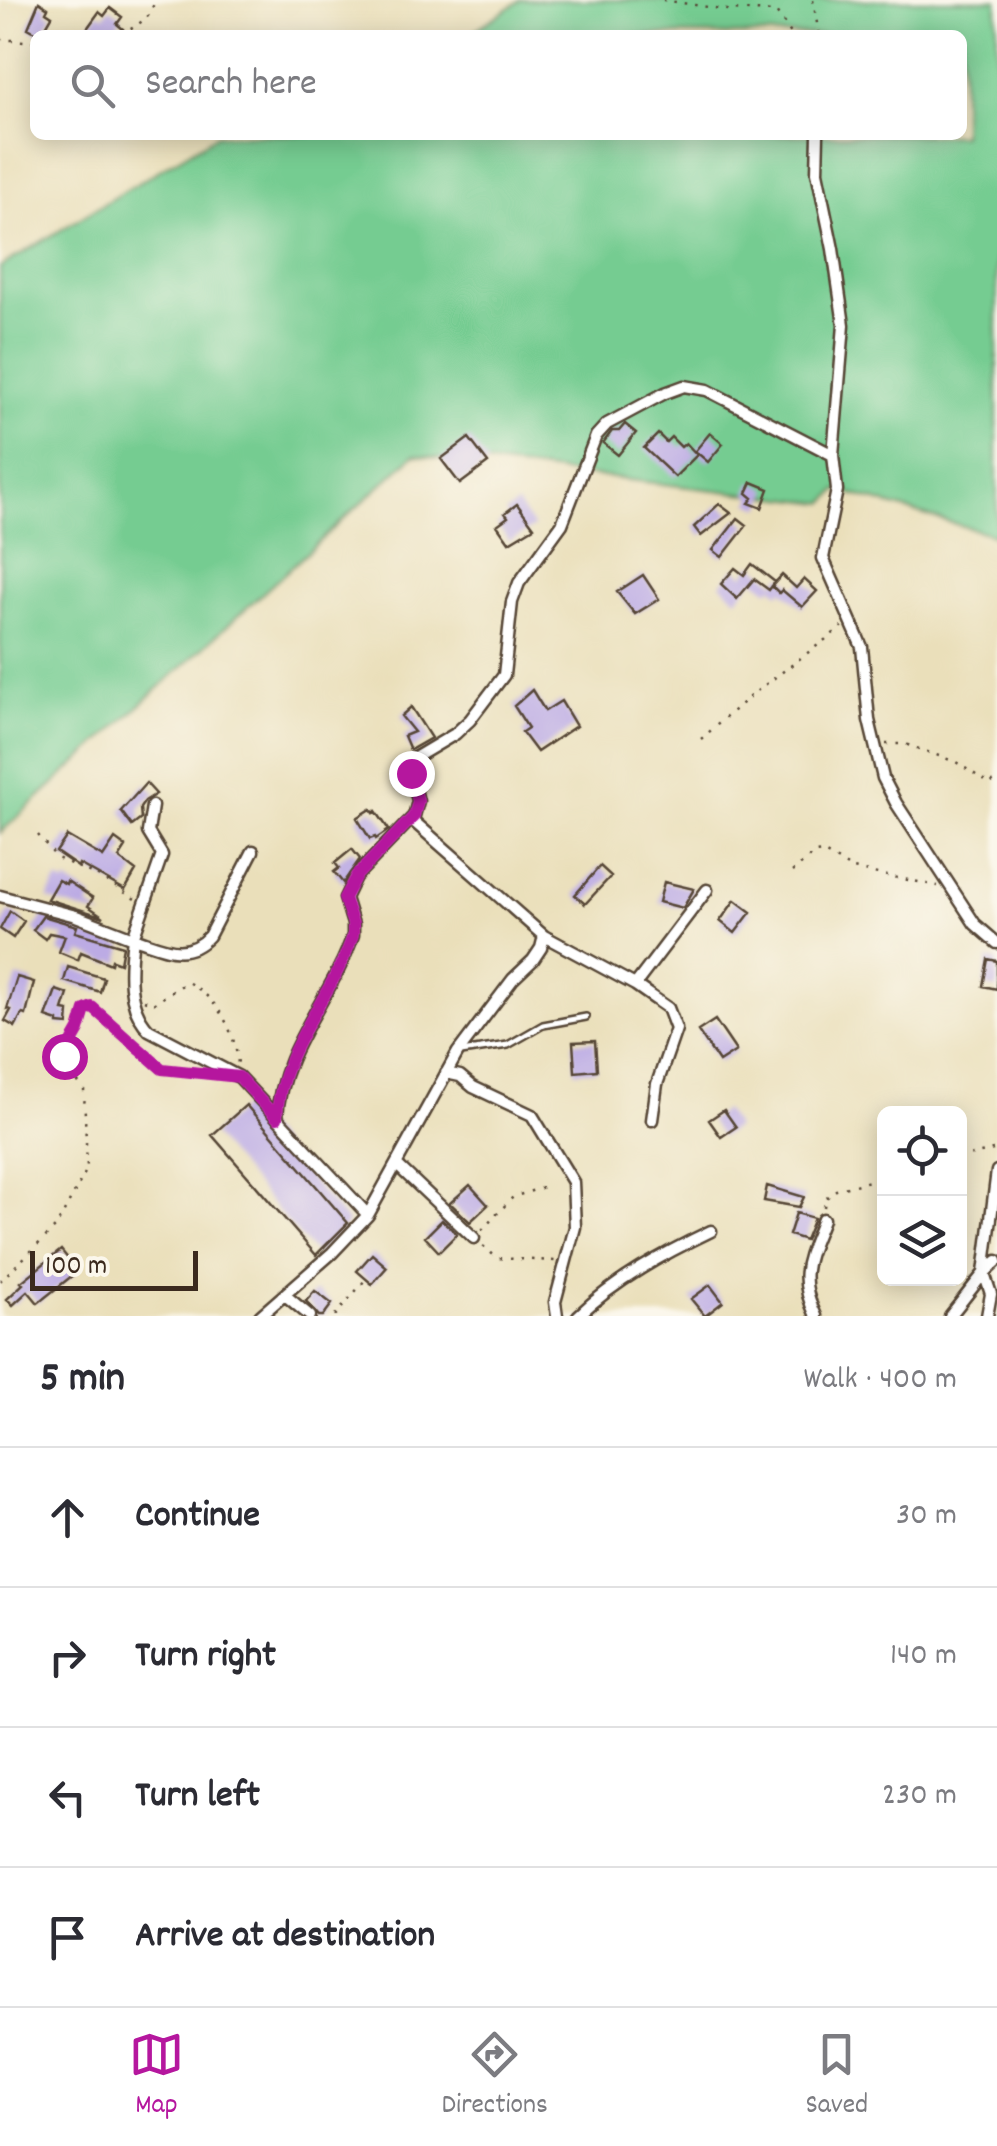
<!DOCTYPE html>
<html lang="en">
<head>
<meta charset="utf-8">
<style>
	body { margin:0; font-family:Dekko,sans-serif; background:#f2f2f3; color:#2b2b33 }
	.controls { position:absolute; right:30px; bottom:30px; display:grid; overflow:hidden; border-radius:15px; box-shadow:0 5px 25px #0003 }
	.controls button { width:90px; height:90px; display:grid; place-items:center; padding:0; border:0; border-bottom:2px solid #e1e1e2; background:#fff; color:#2b2b33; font:50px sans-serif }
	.scale { position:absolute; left:30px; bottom:25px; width:168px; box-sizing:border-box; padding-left:10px; border:5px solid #3b2a1e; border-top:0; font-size:28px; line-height:35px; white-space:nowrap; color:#3b2a1e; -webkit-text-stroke:8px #fbf7ec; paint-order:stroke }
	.stop { position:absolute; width:30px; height:30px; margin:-22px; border:8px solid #b5179e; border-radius:50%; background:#fff }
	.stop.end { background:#b5179e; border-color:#fff; box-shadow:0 2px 10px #0008 }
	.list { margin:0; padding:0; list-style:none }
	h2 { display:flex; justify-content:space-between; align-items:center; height:130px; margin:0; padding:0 40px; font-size:42px }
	h2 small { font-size:32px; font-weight:400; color:#7c7c81 }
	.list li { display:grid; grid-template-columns:65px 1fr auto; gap:30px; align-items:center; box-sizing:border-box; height:140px; padding:0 40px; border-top:2px solid #e1e1e2 }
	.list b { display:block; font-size:38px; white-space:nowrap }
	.list em { font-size:32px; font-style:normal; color:#7c7c81 }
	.icon { flex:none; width:55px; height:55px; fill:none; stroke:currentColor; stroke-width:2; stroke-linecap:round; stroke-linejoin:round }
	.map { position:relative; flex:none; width:997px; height:1316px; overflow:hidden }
	.search { position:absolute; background:#fff; box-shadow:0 5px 25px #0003; left:30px; right:30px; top:30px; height:110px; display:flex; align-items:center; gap:25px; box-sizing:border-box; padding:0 35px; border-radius:15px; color:#7c7c81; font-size:38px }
	.sheet { height:690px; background:#fff }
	nav { display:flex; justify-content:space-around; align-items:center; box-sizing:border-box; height:140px; border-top:2px solid #e1e1e2; background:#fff; font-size:28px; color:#7c7c81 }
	nav a { display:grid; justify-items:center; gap:5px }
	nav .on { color:#b5179e }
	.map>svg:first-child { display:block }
</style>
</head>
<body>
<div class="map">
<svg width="997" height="1316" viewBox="0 0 997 1316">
	<rect width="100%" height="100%" fill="#fbf7ec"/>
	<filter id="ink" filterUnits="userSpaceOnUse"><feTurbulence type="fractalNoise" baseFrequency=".01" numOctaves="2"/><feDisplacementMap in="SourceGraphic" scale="20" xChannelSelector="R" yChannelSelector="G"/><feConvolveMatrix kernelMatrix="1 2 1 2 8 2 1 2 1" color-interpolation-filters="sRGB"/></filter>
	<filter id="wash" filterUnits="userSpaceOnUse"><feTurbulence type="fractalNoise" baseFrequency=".0048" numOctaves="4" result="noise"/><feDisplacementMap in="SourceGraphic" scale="40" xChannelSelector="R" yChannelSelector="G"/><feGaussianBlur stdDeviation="2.25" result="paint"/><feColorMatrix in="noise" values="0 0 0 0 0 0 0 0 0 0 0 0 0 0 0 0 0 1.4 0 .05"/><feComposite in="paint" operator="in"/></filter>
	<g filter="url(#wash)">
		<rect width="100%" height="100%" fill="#eadfba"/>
		<!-- green -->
		<path fill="#75cc91" stroke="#587b58" stroke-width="2.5" d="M521 0H997V536L838 490 825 503 414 455 0 833V267L217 135H962V35H468Z"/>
		<g id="blocks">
			<!-- building -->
			<path fill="#bcabe4" d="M39 2 48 8 46 12 52 16 41 35 28 28Z
				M110 8 122 17 117 24 123 29 119 35H94L86 30 99 12 104 16Z
				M625 424 636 433 618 455 603 443 612 431H619Z
				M710 433 723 444 708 462 695 451Z
				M658 434 666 442 671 437 681 447 686 443 697 455 675 477 644 448Z
				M469 438 488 463 460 484 441 459Z
				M752 482 769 489 762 508 749 503 753 498 747 493Z
				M517 504 534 527 509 542 497 525 508 517 505 513Z
				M719 504 731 513 701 536 694 527Z
				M738 518 747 525 722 557 713 550Z
				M752 564 775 582 769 590 754 579 737 599 721 584 735 568 744 575Z
				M643 575 659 599 635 614 617 592Z
				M782 575 796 588 804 579 817 591 802 607 782 590 779 593 772 586Z
				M532 690 545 711 561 701 576 726 537 752 522 732 528 728 514 706Z
				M411 707 431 738 410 750 404 736 414 732 401 716Z
				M146 783 156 794 145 801 140 808 141 819 132 826 121 811Z
				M371 809 374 813 376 811 389 830 376 839 375 837 370 839 357 818Z
				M67 836 103 857 115 839 126 847 119 858 136 871 125 890 79 864 78 867 56 852Z
				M352 849 360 859 343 883 334 872 339 868 335 863Z
				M600 866 611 876 585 904 575 895Z
				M58 880 66 884 67 881 93 898 88 906 104 917 47 899Z
				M664 882 694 889 683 908 659 902Z
				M735 900 751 912 735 933 720 921Z
				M10 911 24 921 13 938 0 929Z
				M43 916 77 926 75 932 123 946 120 963 112 960 111 964 81 952 78 960 59 952 65 936 49 933 45 939 33 930Z
				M988 959 997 961V989L983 986Z
				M68 967 104 978 100 992 64 981Z
				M17 977 34 982 26 1015 22 1014 15 1027 5 1021 11 1010 7 1009Z
				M56 990 68 994 63 1010 69 1011 68 1025 58 1024V1021L46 1017Z
				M715 1020 736 1051 719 1062 698 1031Z
				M595 1041 597 1070 575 1072 573 1042Z
				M246 1105 348 1223 316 1255 212 1135Z
				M724 1110 736 1127 721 1137 709 1120Z
				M470 1185 488 1205 470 1222 450 1203Z
				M767 1186 804 1197 799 1207 764 1201Z
				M796 1213 814 1218 805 1240 789 1235Z
				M442 1220 457 1234 439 1252 425 1237Z
				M61 1250 78 1271 38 1303 28 1291 13 1305 7 1299 23 1284 21 1282Z
				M372 1254 387 1267 372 1284 357 1271Z
				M710 1285 723 1302 705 1316 691 1299Z
				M315 1291 332 1304 323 1316H319L306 1301Z"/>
		</g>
	</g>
	<g filter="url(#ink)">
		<use href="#blocks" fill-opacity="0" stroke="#554535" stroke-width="2.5"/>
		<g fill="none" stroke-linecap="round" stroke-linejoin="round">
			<!-- lane casing -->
			<g stroke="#554535" stroke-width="10">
				<path id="lane" d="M461 1052 508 1045 543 1025 586 1017"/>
			</g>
			<!-- street casing -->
			<g stroke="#554535" stroke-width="15">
				<path id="street" d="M818 135 817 172 833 249 844 325 833 455 837 490 823 558 862 647 869 720 883 778 896 803 975 924 997 943
					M152 806 148 832 162 855 133 938C163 947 185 962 209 936L253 851
					M0 896 76 916 133 938C129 969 126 1006 149 1030L239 1077 368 1215 332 1253 260 1316
					M544 936 635 985 668 1008 676 1029 657 1084 652 1120
					M635 985 707 890
					M446 1073 460 1076 473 1087 532 1115 573 1182 575 1227 555 1302 557 1316
					M277 1118C280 1049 332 999 353 935V924L345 898 355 877 414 816 418 801 409 765 413 759 455 734 470 720 504 675 512 602 519 583 562 524 596 436 607 424 665 393 684 386 707 390 833 455
					M397 1165 474 1238
					M368 1215 458 1052 513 979 533 960 541 948 544 936 411 819
					M285 1295 310 1316
					M578 1316C615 1280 665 1253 711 1231
					M816 1316C796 1274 808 1259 823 1219
					M950 1316 984 1273 997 1171
					M987 1316 991 1294 984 1273 997 1261"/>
			</g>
			<!-- path -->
			<path stroke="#554535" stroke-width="2.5" stroke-dasharray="2.5 8" stroke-linecap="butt" d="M663 0 727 10 776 12 792 35
				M813 0 819 35
				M79 35H83
				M122 35 147 18 156 0
				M0 39 35 42
				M701 739 749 697 842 627
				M886 744H905L956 762 990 784 997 779
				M38 835 57 858 100 877 135 899
				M792 872 815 853 822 852 853 869 938 886
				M144 1000 153 1004 187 982C217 997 236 1032 238 1065
				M960 1158 997 1149
				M824 1207 825 1199 836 1190 884 1177
				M482 1230 513 1197 547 1186
				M483 1246 497 1258 555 1261
				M0 1281 56 1227 87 1169 84 1090 62 1061 79 1030 85 1009H96L112 1027 162 1069 213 1075
				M335 1316 365 1280"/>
			<!-- lane -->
			<use href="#lane" stroke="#fff" stroke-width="5"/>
			<!-- street -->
			<use href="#street" stroke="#fff" stroke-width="10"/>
		</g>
	</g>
	<g fill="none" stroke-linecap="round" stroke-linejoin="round" filter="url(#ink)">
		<!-- route -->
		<path stroke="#b5179e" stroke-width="12" d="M64 1056 79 1030 85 1010 92 1007 162 1069 239 1077 277 1118C279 1049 332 999 353 935V924L344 898 356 876 414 816 418 801 411 773"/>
	</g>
</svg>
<div class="controls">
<button><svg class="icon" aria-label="locate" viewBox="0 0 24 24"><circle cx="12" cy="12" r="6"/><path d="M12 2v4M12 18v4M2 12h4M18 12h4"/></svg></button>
<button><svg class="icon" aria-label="layers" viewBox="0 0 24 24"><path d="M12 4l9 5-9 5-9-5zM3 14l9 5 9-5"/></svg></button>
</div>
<div class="scale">100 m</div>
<div class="stop" style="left:64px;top:1056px"></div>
<div class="stop end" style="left:411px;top:773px"></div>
<div class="search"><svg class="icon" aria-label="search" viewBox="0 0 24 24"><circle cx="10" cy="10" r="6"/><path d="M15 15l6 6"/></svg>Search here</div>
</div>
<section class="sheet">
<h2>5 min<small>Walk · 400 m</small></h2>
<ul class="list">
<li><svg class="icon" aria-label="ahead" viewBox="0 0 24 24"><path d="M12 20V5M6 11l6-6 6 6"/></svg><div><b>Continue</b></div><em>30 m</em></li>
<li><svg class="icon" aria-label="right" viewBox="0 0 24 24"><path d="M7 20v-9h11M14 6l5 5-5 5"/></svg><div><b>Turn right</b></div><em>140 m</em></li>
<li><svg class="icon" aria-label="left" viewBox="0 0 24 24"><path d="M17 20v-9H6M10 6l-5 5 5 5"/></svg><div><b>Turn left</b></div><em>230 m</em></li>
<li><svg class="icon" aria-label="arrive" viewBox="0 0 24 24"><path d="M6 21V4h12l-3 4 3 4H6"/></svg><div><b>Arrive at destination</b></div></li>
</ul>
</section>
<nav>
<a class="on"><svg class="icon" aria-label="map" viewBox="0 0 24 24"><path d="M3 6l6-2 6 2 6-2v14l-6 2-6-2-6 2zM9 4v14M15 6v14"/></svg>Map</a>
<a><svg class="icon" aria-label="directions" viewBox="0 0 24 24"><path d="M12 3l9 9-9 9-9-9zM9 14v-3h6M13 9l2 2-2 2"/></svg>Directions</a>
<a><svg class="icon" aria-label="saved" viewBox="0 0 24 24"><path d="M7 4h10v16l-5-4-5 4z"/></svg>Saved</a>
</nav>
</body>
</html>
